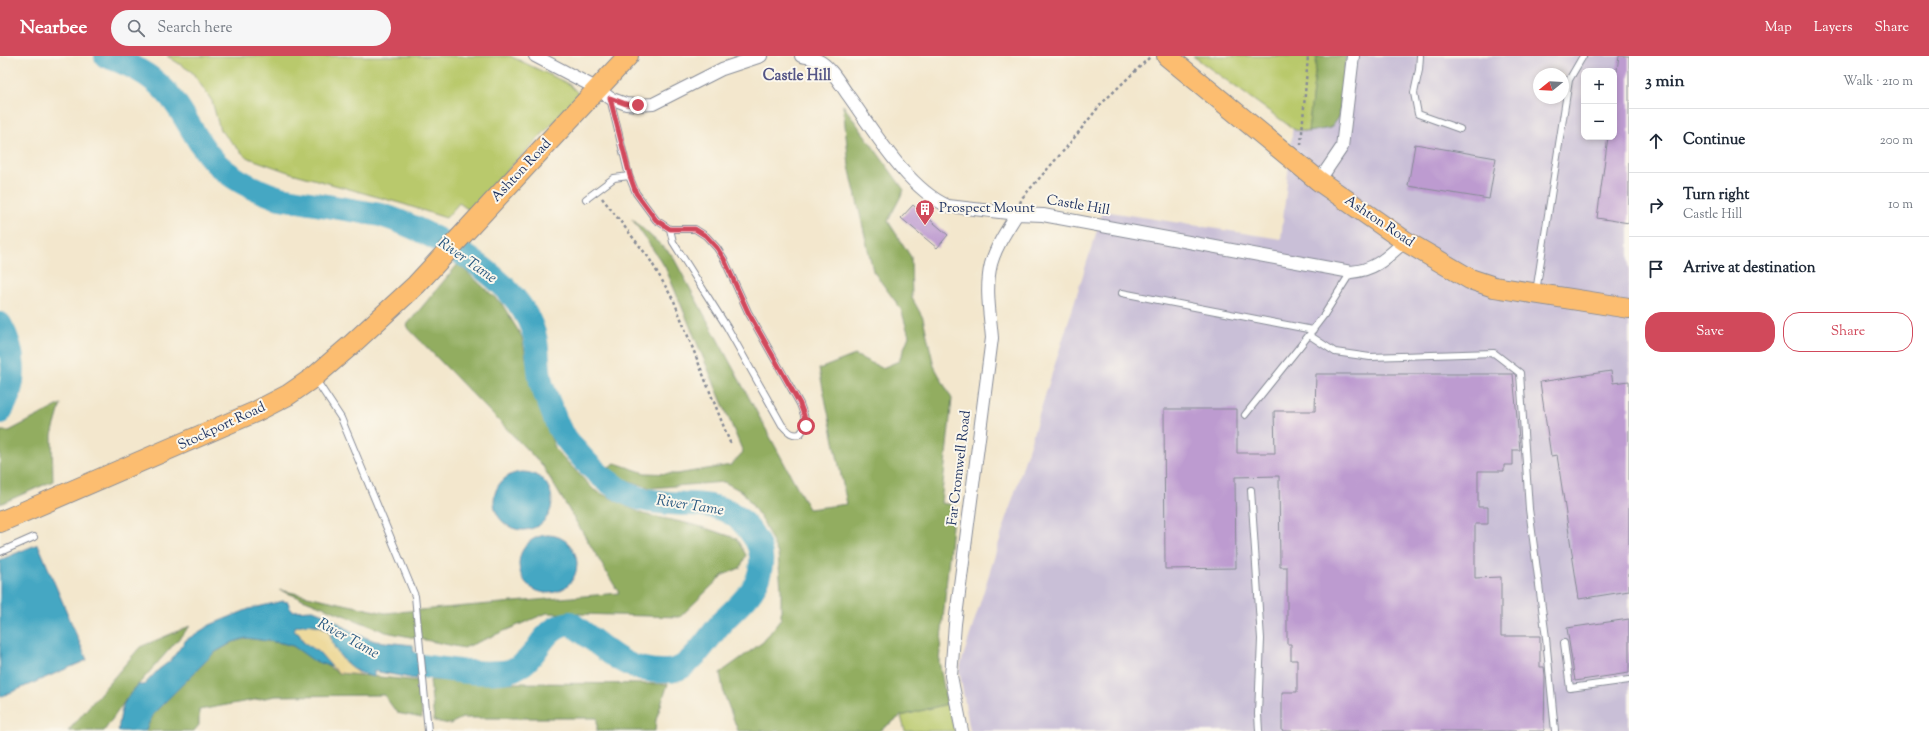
<!DOCTYPE html>
<html lang="en">
<head>
<meta charset="utf-8">
<style>
	body { margin:0; font-family:"Sorts Mill Goudy",serif; background:#f6f6f7; color:#1f2937 }
	.controls { position:absolute; right:12px; top:12px; display:grid; overflow:hidden; border-radius:8px; box-shadow:0 2px 6px #0003 }
	.controls button { width:36px; height:36px; display:grid; place-items:center; padding:0; border:0; border-bottom:1px solid #e0e1e3; background:#fff; color:#1f2937; font:20px sans-serif }
	.compass { position:absolute; left:1533px; top:12px; width:36px; height:36px; border-radius:50%; background:#fff; box-shadow:0 2px 6px #0003; rotate:252deg }
	.stop { position:absolute; width:12px; height:12px; margin:-9px; border:3px solid #d1495b; border-radius:50%; background:#fff }
	.stop.end { background:#d1495b; border-color:#fff; box-shadow:0 1px 4px #0008 }
	.list { margin:0; padding:0; list-style:none }
	h2 { display:flex; justify-content:space-between; align-items:center; height:52px; margin:0; padding:0 16px; font-size:17px }
	h2 small { font-size:13px; font-weight:400; color:#747a83 }
	.list li { display:grid; grid-template-columns:26px 1fr auto; gap:12px; align-items:center; box-sizing:border-box; height:64px; padding:0 16px; border-top:1px solid #e0e1e3 }
	.list b { display:block; font-size:15px; white-space:nowrap }
	.list p { margin:0; font-size:13px; white-space:nowrap; color:#747a83 }
	.list em { font-size:13px; font-style:normal; color:#747a83 }
	.actions { display:flex; gap:8px; padding:12px 16px }
	.actions a { flex:1; padding:9px 0; border:1px solid #d1495b; border-radius:16px; text-align:center; font-size:14px; color:#d1495b }
	.actions .main { background:#d1495b; color:#fff }
	.icon { flex:none; width:22px; height:22px; fill:none; stroke:currentColor; stroke-width:2; stroke-linecap:round; stroke-linejoin:round }
	.map { position:relative; flex:none; width:1629px; height:675px; overflow:hidden }
	header { display:flex; align-items:center; gap:24px; box-sizing:border-box; height:56px; padding:0 20px; background:#d1495b; color:#fff }
	header strong { font-size:19px }
	nav { display:flex; gap:22px; margin-inline-start:auto; font-size:14px }
	.search { width:280px; height:36px; background:#f6f6f7; display:flex; align-items:center; gap:10px; box-sizing:border-box; padding:0 14px; border-radius:22px; color:#747a83; font-size:15px }
	main { display:flex }
	aside { flex:1; background:#fff }
	.map>svg:first-child { display:block }
</style>
</head>
<body>
<header>
<strong>Nearbee</strong>
<div class="search"><svg class="icon" aria-label="search" viewBox="0 0 24 24"><circle cx="10" cy="10" r="6"/><path d="M15 15l6 6"/></svg>Search here</div>
<nav><a>Map</a><a>Layers</a><a>Share</a></nav>
</header>
<main>
<div class="map">
<svg width="1629" height="675" viewBox="0 0 1629 675">
	<rect width="100%" height="100%" fill="#fbf7ec"/>
	<filter id="ink" filterUnits="userSpaceOnUse"><feTurbulence type="fractalNoise" baseFrequency=".025" numOctaves="2"/><feDisplacementMap in="SourceGraphic" scale="8" xChannelSelector="R" yChannelSelector="G"/><feConvolveMatrix kernelMatrix="1 2 1 2 8 2 1 2 1" color-interpolation-filters="sRGB"/></filter>
	<filter id="wash" filterUnits="userSpaceOnUse"><feTurbulence type="fractalNoise" baseFrequency=".012" numOctaves="4" result="noise"/><feDisplacementMap in="SourceGraphic" scale="16" xChannelSelector="R" yChannelSelector="G"/><feGaussianBlur stdDeviation="0.9" result="paint"/><feColorMatrix in="noise" values="0 0 0 0 0 0 0 0 0 0 0 0 0 0 0 0 0 1.4 0 .05"/><feComposite in="paint" operator="in"/></filter>
	<g filter="url(#wash)">
		<rect width="100%" height="100%" fill="#f3e7cd"/>
		<!-- industrial -->
		<path fill="#c9bfd7" fill-rule="evenodd" d="M1337 0H1629V675H970L959 614 1103 155 1281 183 1293 69 1330 58ZM1584 15H1614V81H1584ZM1539 18H1563V42H1539Z"/>
		<!-- green -->
		<path fill="#b9c96c" stroke="#6a7c65" d="M167 0H510L569 28 580 39 469 154 459 147 446 162 403 148 288 116 246 101 220 74 212 45 192 16Z
			M1193 0H1317L1308 76 1295 74Z
			M947 648 955 675H905L901 660Z"/>
		<!-- forest -->
		<path fill="#92ad60" stroke="#566e5f" d="M1317 0H1346L1339 60 1330 72 1308 76Z
			M843 49 904 134 888 165 911 201 912 242 923 262 934 310 952 343 941 447 954 449 939 605 947 648 901 660 879 675H738L724 638 720 617 763 586 781 563V532L778 498 763 465 743 436 724 426 651 432 620 422 607 412 615 407 645 417 677 418 731 409 743 396 665 211 632 163 672 199 809 453 847 448 819 313 855 299 882 312 899 305 909 280 901 253 873 215 849 110Z
			M458 208 502 248 522 281 533 337 556 394 594 434 643 458 695 469 736 482 746 499 740 512 723 519 680 561 547 557 464 592 386 576 280 534 385 557 619 537 542 409 406 270Z
			M61 348 52 379 53 425 0 448V375H9Z
			M190 570 129 639 104 675H68L140 591Z
			M246 582 282 587 293 590 339 617 419 625 422 662 397 657 384 639 276 640 199 654V669L194 675H145L154 657 214 597 233 586Z
			M430 624 516 627 668 628 656 664 655 675H597V662H462L450 668 434 665Z"/>
		<!-- sand -->
		<path fill="#eeda9e" stroke="#84847e" d="M300 568C312 568 329 569 331 582L355 615 361 619 339 617 324 604 319 596 303 586 299 578 294 575 295 571Z"/>
		<!-- water -->
		<path fill="#44a7c3" stroke="#306b90" d="M494 445a29 29 0 1 1 58 0a29 29 0 1 1-58 0Z
			M519 508a29 29 0 1 1 58 0a29 29 0 1 1-58 0Z
			M38 488 87 604 0 641V504Z
			M283 545 288 546 290 552 293 555 313 554 326 559 354 577 375 585 413 589 416 623 374 615V621C355 617 340 605 332 586 331 583 331 579 330 577 325 567 303 567 295 571L294 575 299 578 303 586 319 596 332 611 314 605 293 590 282 587 246 582 233 586 214 597 154 657 145 675H118C122 650 121 648 138 629H144L158 614 170 605 186 584 210 569 249 553Z"/>
		<g fill="none" stroke-linecap="round" stroke-linejoin="round">
			<!-- river -->
			<path stroke="#44a7c3" stroke-width="24" d="M106 0C125 7 142 14 157 27 180 46 190 75 208 98 226 121 254 134 280 142L381 159C432 175 518 222 534 277 539 292 537 310 541 326 542 332 546 339 548 345 552 354 555 363 559 372 565 383 581 401 590 410 604 424 624 438 642 443 688 455 728 434 756 484 764 498 762 513 756 527 749 542 734 553 723 565 710 579 699 599 682 611 678 613 671 615 667 615 621 617 604 589 570 567 543 571 541 594 523 608 519 610 514 614 509 615 475 621 417 609 382 603
				M0 268C16 296 18 328 0 356"/>
		</g>
		<g id="blocks">
			<!-- building -->
			<path fill="#bd9bd0" d="M1619 0H1629V167L1597 162 1608 81H1614V35Z
				M1415 88 1496 102 1489 143 1408 130Z
				M913 149 948 179 937 192 901 162Z
				M1611 315 1613 327 1629 325V535L1579 543 1557 399 1551 400 1540 326Z
				M1316 318H1513L1520 394H1513V409H1504V415H1478V451H1488V468H1475V522L1501 521V580H1540V611H1544L1545 619 1544 675H1282V636H1297V604H1291V588H1287V511H1280L1279 420 1235 421 1236 512 1165 513 1164 353H1237V397H1275L1274 355H1315Z
				M1629 563V617L1575 625 1567 572Z"/>
		</g>
	</g>
	<g filter="url(#ink)">
		<use href="#blocks" fill-opacity="0" stroke="#878b96" stroke-width="1"/>
		<g fill="none" stroke-linecap="round" stroke-linejoin="round">
			<!-- service casing -->
			<g stroke="#878b96" stroke-width="8">
				<path id="service" d="M1420 0 1419 14 1414 37 1418 58 1460 73
					M610 42 629 120 636 137 656 164 670 173H695L706 180 717 192 724 203 748 256 800 348 804 359 806 370 800 378C791 380 788 375 782 369L727 271 673 186 670 173
					M586 143 614 122 629 120
					M1536 236 1569 24 1583 0
					M1122 237 1313 274
					M1311 276 1324 259 1351 216
					M316 324 341 362 415 540 428 675
					M1245 359 1309 279 1335 296 1370 301 1494 297 1520 317 1529 453 1546 582 1555 675
					M1251 434 1261 583 1258 658 1259 675
					M0 496 34 481
					M1564 587 1570 632 1629 624"/>
			</g>
			<!-- minor casing -->
			<g stroke="#878b96" stroke-width="14">
				<path id="minor" d="M535 0 598 33 610 42 626 48 638 49 653 48 722 13 761 0
					M801 0C808 1 815 2 821 6 832 13 840 28 848 39 873 74 908 133 948 150L1017 158 1043 159 1351 216C1376 214 1387 201 1405 185
					M1319 125 1342 91 1353 0
					M962 675 951 620 955 568 992 282C990 258 985 232 991 208 996 190 1007 174 1017 158"/>
			</g>
			<!-- trunk casing -->
			<g stroke="#878b96" stroke-width="22">
				<path id="trunk" d="M1167 0 1319 125 1405 185 1470 223 1494 231 1629 252
					M0 466 255 356 288 339 314 321 351 289 416 229 628 0"/>
			</g>
			<!-- path -->
			<path stroke="#878b96" stroke-width="2.5" stroke-dasharray="3 3" stroke-linecap="butt" d="M1301 89 1308 0
				M602 142 649 202 674 245 731 389
				M1020 147 1022 142 1066 92 1101 48 1151 0"/>
			<!-- service -->
			<use href="#service" stroke="#fff" stroke-width="6"/>
			<!-- minor -->
			<use href="#minor" stroke="#fff" stroke-width="12"/>
			<!-- trunk -->
			<use href="#trunk" stroke="#fcbd6f" stroke-width="20"/>
		</g>
	</g>
	<g fill="none" stroke-linecap="round" stroke-linejoin="round" filter="url(#ink)">
		<!-- route -->
		<path stroke="#d1495b" stroke-width="5" d="M638 49 626 48 610 42 630 120 636 137 656 164 670 173H695L706 180 717 192 724 203 748 256 800 348 804 359 806 370"/>
	</g>
	<!-- icons -->
	<defs>
		<g id="building-pin" transform="scale(1)"><path d="M0 17L-7.5 6A9.5 9.5 0 1 1 7.5 6Z" fill="#d1495b" stroke="#fbf7ec"/><path d="M-4-6H4V6H1V3H-1V6H-4ZM-2.5-4.3h1.7v1.8h-1.7ZM.8-4.3h1.7v1.8H.8ZM-2.5-1h1.7V.8h-1.7ZM.8-1h1.7V.8H.8Z" fill="#fff"/></g>
	</defs>
	<g fill-rule="evenodd">
		<use href="#building-pin" x="925" y="153"/>
	</g>
	<g text-anchor="middle" dominant-baseline="central" stroke-width="4" stroke-linejoin="round" paint-order="stroke">
		<!-- street labels -->
		<g font-size="14" fill="#1b2f5e" stroke="#fbf7ec">
			<text transform="translate(522 115) rotate(-47)">Ashton Road</text>
			<text transform="translate(1078 150) rotate(10)">Castle Hill</text>
			<text transform="translate(1379 166) rotate(34)">Ashton Road</text>
			<text transform="translate(222 371) rotate(-25)">Stockport Road</text>
			<text transform="translate(960 412) rotate(-83)">Far Cromwell Road</text>
		</g>
		<!-- poi labels -->
		<g font-size="14" fill="#1b2f5e" stroke="#fbf7ec" text-anchor="start">
			<text x="939" y="153">Prospect Mount</text>
		</g>
		<!-- neighbourhood labels -->
		<g font-size="15" font-weight="bold" fill="#545586" stroke="#fbf7ec">
			<text x="797" y="20">Castle Hill</text>
		</g>
		<!-- water labels -->
		<g font-size="15" font-style="italic" fill="#295981" stroke="#fbf7ec">
			<text transform="translate(467 205) rotate(35)">River Tame</text>
			<text transform="translate(690 450) rotate(9)">River Tame</text>
			<text transform="translate(348 583) rotate(29)">River Tame</text>
		</g>
	</g>
</svg>
<div class="controls">
<button>+</button>
<button>−</button>
</div>
<svg class="compass" viewBox="-18 -18 36 36"><path d="M0-13l5 13h-10z" fill="#e53935"/><path d="M0 13l5-13h-10z" fill="#747a83"/></svg>
<div class="stop" style="left:806px;top:370px"></div>
<div class="stop end" style="left:638px;top:49px"></div>
</div>
<aside>
<h2>3 min<small>Walk · 210 m</small></h2>
<ul class="list">
<li><svg class="icon" aria-label="ahead" viewBox="0 0 24 24"><path d="M12 20V5M6 11l6-6 6 6"/></svg><div><b>Continue</b></div><em>200 m</em></li>
<li><svg class="icon" aria-label="right" viewBox="0 0 24 24"><path d="M7 20v-9h11M14 6l5 5-5 5"/></svg><div><b>Turn right</b><p>Castle Hill</p></div><em>10 m</em></li>
<li><svg class="icon" aria-label="arrive" viewBox="0 0 24 24"><path d="M6 21V4h12l-3 4 3 4H6"/></svg><div><b>Arrive at destination</b></div></li>
</ul>
<div class="actions"><a class="main">Save</a><a>Share</a></div>
</aside>
</main>
</body>
</html>
